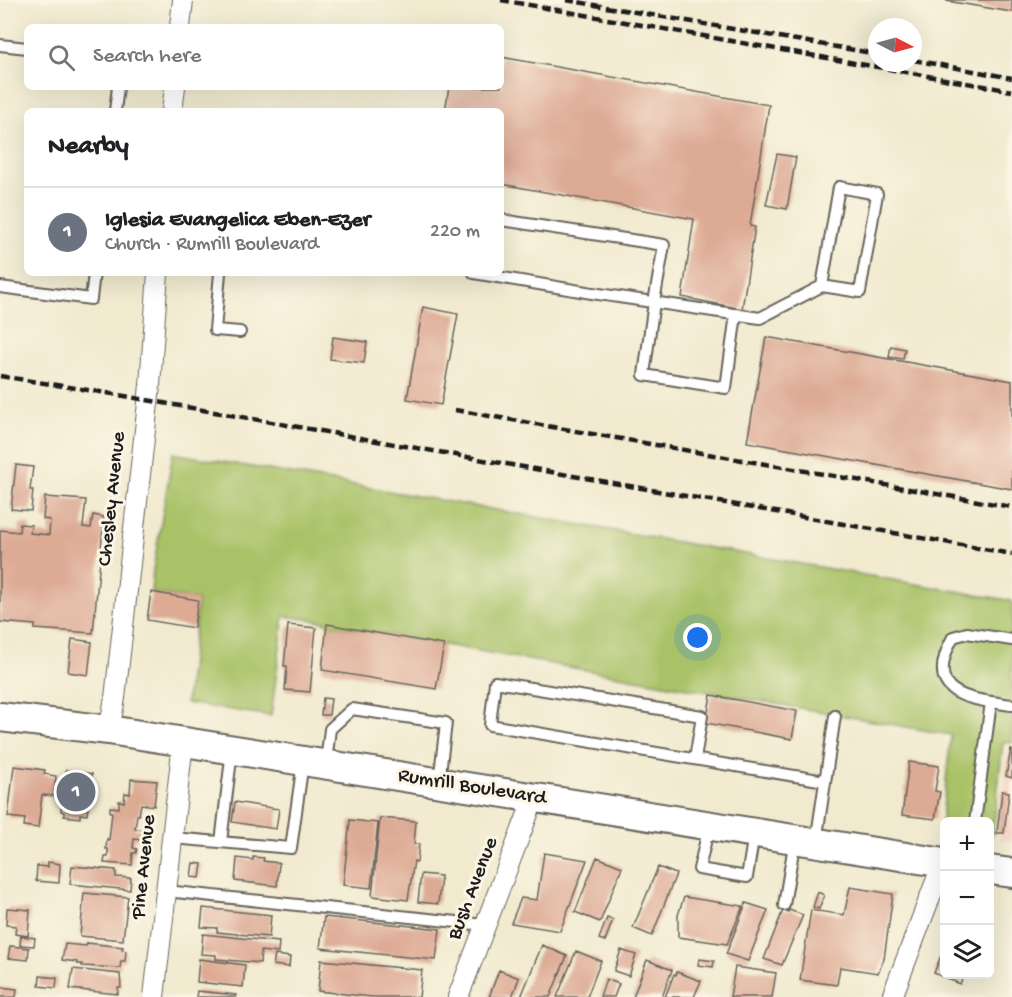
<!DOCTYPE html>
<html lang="en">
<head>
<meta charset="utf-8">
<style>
	body { margin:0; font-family:"Gochi Hand",sans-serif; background:#f2f2f2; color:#202124 }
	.controls { position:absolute; right:18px; bottom:18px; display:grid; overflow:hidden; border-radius:9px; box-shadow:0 6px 24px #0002 }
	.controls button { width:54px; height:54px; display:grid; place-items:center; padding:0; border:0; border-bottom:2px solid #e0e0e0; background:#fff; color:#202124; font:30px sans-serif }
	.compass { position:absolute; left:868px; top:18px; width:54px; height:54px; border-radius:50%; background:#fff; box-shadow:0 6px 24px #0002; rotate:96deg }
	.you { position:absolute; left:698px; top:638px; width:21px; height:21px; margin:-15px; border:4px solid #fff; border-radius:50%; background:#1a73e8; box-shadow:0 0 0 9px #1a73e833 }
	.badge { display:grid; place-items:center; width:39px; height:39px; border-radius:50%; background:#0f766e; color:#fff; font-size:20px; font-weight:700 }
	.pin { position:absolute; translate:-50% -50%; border:3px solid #fff; box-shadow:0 2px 6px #0006 }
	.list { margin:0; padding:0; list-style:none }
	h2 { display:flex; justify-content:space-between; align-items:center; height:78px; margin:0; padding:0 24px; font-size:26px }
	h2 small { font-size:20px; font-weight:400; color:#757577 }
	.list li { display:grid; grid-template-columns:39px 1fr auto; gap:18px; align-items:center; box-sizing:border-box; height:90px; padding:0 24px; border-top:2px solid #e0e0e0 }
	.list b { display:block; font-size:22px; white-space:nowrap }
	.list p { margin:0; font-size:20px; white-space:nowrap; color:#757577 }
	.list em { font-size:20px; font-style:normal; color:#757577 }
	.icon { flex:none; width:33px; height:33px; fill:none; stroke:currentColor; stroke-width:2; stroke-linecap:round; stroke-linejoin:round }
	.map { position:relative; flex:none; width:1012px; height:997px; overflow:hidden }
	.search { position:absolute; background:#fff; box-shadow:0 6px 24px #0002; left:24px; top:24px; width:480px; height:66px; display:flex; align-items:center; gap:15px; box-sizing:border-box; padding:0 21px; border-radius:9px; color:#757577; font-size:22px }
	.panel { position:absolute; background:#fff; box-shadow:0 6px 24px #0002; left:24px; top:108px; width:480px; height:168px; border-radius:9px }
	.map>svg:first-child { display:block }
</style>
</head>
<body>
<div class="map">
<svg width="1012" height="997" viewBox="0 0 1012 997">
	<rect width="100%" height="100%" fill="#fcf5e5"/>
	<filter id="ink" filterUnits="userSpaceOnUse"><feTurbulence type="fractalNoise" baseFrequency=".0167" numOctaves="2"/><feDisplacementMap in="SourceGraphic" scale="12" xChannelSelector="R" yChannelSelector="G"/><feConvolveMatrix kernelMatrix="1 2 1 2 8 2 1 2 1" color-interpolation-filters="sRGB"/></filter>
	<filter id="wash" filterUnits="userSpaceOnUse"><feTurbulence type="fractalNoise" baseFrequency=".008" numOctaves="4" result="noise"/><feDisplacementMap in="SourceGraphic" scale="24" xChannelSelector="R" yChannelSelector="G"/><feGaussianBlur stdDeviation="1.35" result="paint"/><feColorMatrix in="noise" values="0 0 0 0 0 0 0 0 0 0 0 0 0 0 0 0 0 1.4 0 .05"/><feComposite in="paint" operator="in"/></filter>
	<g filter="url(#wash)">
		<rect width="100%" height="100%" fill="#f1eacf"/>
		<!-- built -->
		<path fill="#f5d3c1" d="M1009 747H1012V841L1000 840Z"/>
		<!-- green -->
		<path fill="#a9c268" stroke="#626f42" stroke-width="1.5" d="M173 453 1012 601V743L1003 742 993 834H990V822H944V828L941 827 951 735 327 624 326 622 284 616 271 716 186 703 198 600 151 592 153 570Z"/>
		<g id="blocks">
			<!-- building -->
			<path fill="#ddaa94" d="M947 0H1012V12L947 1Z
				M501 57 769 105 750 226 755 227 742 309 682 297 694 219 501 184V111H445L449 87H501Z
				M777 154 796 157 787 209 766 205Z
				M423 307 458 314 441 405 407 399Z
				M333 337 367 342 364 363 330 359Z
				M766 337 1012 381V489L747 442Z
				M891 346 905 349 903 359 889 357Z
				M16 465 33 467 30 490H33L31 511 11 509Z
				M45 497 86 500 83 527 91 528 93 515 104 517 93 633 35 629V625L0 622V530L19 532 20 524 31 525 30 533 49 535 50 520 43 519Z
				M151 592 198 600 194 628 147 620Z
				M327 624 444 645 436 689 322 670Z
				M288 625 316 628 310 692 285 690 287 666H284Z
				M72 639 92 642 88 675 68 672Z
				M711 695 797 711 792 739 706 723Z
				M323 698 331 699 329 715H321Z
				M1011 749 1012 750V778L1006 776Z
				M909 762 939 766 935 791 940 792 935 819 902 815Z
				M14 766 45 770 44 774 56 776 54 796 42 795 38 828 24 826 25 819 8 817Z
				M66 770 92 774 87 815 80 814V818L64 816V812L61 811Z
				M131 779 157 781 154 806 141 804 139 815H137L135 829 146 830 145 834H142L141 840 134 839 133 848 137 849 136 853H133L132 865 104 863 105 857H108V849H106L107 839 109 840 112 812H110V807L119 808V801L124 802 125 793 130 794Z
				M1002 791 1009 792 1004 833H997Z
				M235 802 279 809 276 829 232 822Z
				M380 818 416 821 414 844H419L417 862 414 861 408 900 372 896Z
				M350 820 378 823 371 888 343 885Z
				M544 853 587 860 560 931 511 923 521 898 537 900Z
				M253 857 264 858 263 861 279 863 277 886 235 881 237 858 253 860Z
				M597 857 622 867 600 922 575 912Z
				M48 862 60 864 59 883 36 881 37 866 48 867Z
				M193 863 202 864 200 878 191 877Z
				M72 866 116 870V877L131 878 130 890 70 884Z
				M658 867 676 874 652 936 633 928Z
				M421 874 441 876 438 904 418 902Z
				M850 887 893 894 884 959 878 973 840 967 837 985 800 980 811 910 844 915Z
				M818 892 824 895 819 909 813 907Z
				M84 893 128 897 123 940 80 936Z
				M684 897 743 906 727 944 678 937V915Z
				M746 903 768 910 748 961 726 954Z
				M7 908 30 910 28 936 15 934 16 926 6 925Z
				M203 908 271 915 269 937 217 932V928L201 927Z
				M783 910 788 912 789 910 803 915 782 965 764 959Z
				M324 917 440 929 436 960 320 948Z
				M607 918 613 920 605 941 599 939Z
				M203 934 279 942 278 953 261 951 260 963 216 959V955L201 954Z
				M21 936 35 938 34 946 20 945Z
				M87 943 123 947 122 950 126 951 125 961H121L120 968 82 966V964H77V962L62 960 65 944 86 946Z
				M542 945 567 956 550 997H521Z
				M10 946 29 948 28 960 8 958Z
				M944 948V974H964L960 984 934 973Z
				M621 950 636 955 629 976 614 971Z
				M576 951 601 961 587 997H557Z
				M275 955 290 957 289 967 273 965Z
				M199 959 245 965 243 987 197 982Z
				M699 959 714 961 713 967 698 965Z
				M321 960 422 970 419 997H372L318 991Z
				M647 960 672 970 662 997H633Z
				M735 967 776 973 772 997H730Z
				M73 969 120 974 121 988H118V994L70 989Z
				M499 970 519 978 512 997H489Z
				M677 972 701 981 694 997H665L674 974 676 975Z
				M40 976 57 978 56 988 39 986Z
				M606 979 619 984 614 997H600Z
				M0 987 17 989 16 997H0Z
				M197 991 236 995V997H196Z"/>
		</g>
	</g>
	<g filter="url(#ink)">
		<use href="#blocks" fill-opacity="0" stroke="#67645b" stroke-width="1.5"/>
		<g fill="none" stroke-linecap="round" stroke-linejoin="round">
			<!-- lane casing -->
			<g stroke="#67645b" stroke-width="14">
				<path id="lane" d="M0 45 27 48
					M115 111 118 87
					M501 220 664 245 654 302 644 375 726 388 736 314
					M220 273 215 330 240 332
					M474 273 592 293 760 318 822 286 860 292 877 194 839 187 822 286
					M0 287 91 299 94 273
					M1012 640 967 633 953 637C922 695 967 699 1012 705
					M695 759 702 716 495 682 490 725 825 781
					M326 762 330 729 352 709 446 723 439 782
					M975 822 991 702
					M709 826 699 869 747 877 754 834
					M172 838 291 848 303 762
					M221 842 232 750
					M816 842 835 716
					M166 891 485 925
					M784 905 795 839"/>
			</g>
			<!-- street casing -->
			<g stroke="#67645b" stroke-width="22">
				<path id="street" d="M180 27 183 0
					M172 111 175 87
					M109 730 115 698 150 385 158 273
					M154 997 183 742
					M458 997 534 798
					M892 997 943 863"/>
			</g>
			<!-- secondary casing -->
			<g stroke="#67645b" stroke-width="32">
				<path id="secondary" d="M0 717 109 730 944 863
					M990 870 1012 873"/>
			</g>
			<!-- lane -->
			<use href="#lane" stroke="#fff" stroke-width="10"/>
			<!-- street -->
			<use href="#street" stroke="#fff" stroke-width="20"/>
			<!-- secondary -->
			<use href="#secondary" stroke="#fff" stroke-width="28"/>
			<!-- rail -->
			<path stroke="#1c1c1c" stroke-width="4.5" stroke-dasharray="9 4.5" stroke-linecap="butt" d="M501 0 1012 91
				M566 0 877 54
				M913 60 1012 78
				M0 376 113 394 1012 554
				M455 410 1012 507"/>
		</g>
	</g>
	<g text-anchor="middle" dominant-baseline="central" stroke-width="6" stroke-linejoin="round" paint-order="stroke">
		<!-- street labels -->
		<g font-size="21" fill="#1c1c1c" stroke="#fcf5e5">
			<text transform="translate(113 499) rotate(-84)">Chesley Avenue</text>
			<text transform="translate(472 788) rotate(9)">Rumrill Boulevard</text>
			<text transform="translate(145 867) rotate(-84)">Pine Avenue</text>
			<text transform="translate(474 889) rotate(-69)">Bush Avenue</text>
		</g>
	</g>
</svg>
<div class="controls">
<button>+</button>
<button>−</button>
<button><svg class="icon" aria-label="layers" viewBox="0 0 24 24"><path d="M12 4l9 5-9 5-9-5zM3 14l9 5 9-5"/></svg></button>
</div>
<svg class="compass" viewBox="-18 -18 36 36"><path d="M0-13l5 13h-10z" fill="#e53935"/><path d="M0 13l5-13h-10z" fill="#757577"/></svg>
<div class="you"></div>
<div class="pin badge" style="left:76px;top:792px;background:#6b7280">1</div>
<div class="search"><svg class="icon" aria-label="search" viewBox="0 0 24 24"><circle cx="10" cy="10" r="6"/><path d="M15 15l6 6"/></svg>Search here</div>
<section class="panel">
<h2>Nearby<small></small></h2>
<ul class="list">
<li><span class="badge" style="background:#6b7280">1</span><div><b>Iglesia Evangelica Eben-Ezer</b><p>Church · Rumrill Boulevard</p></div><em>220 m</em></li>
</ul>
</section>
</div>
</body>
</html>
